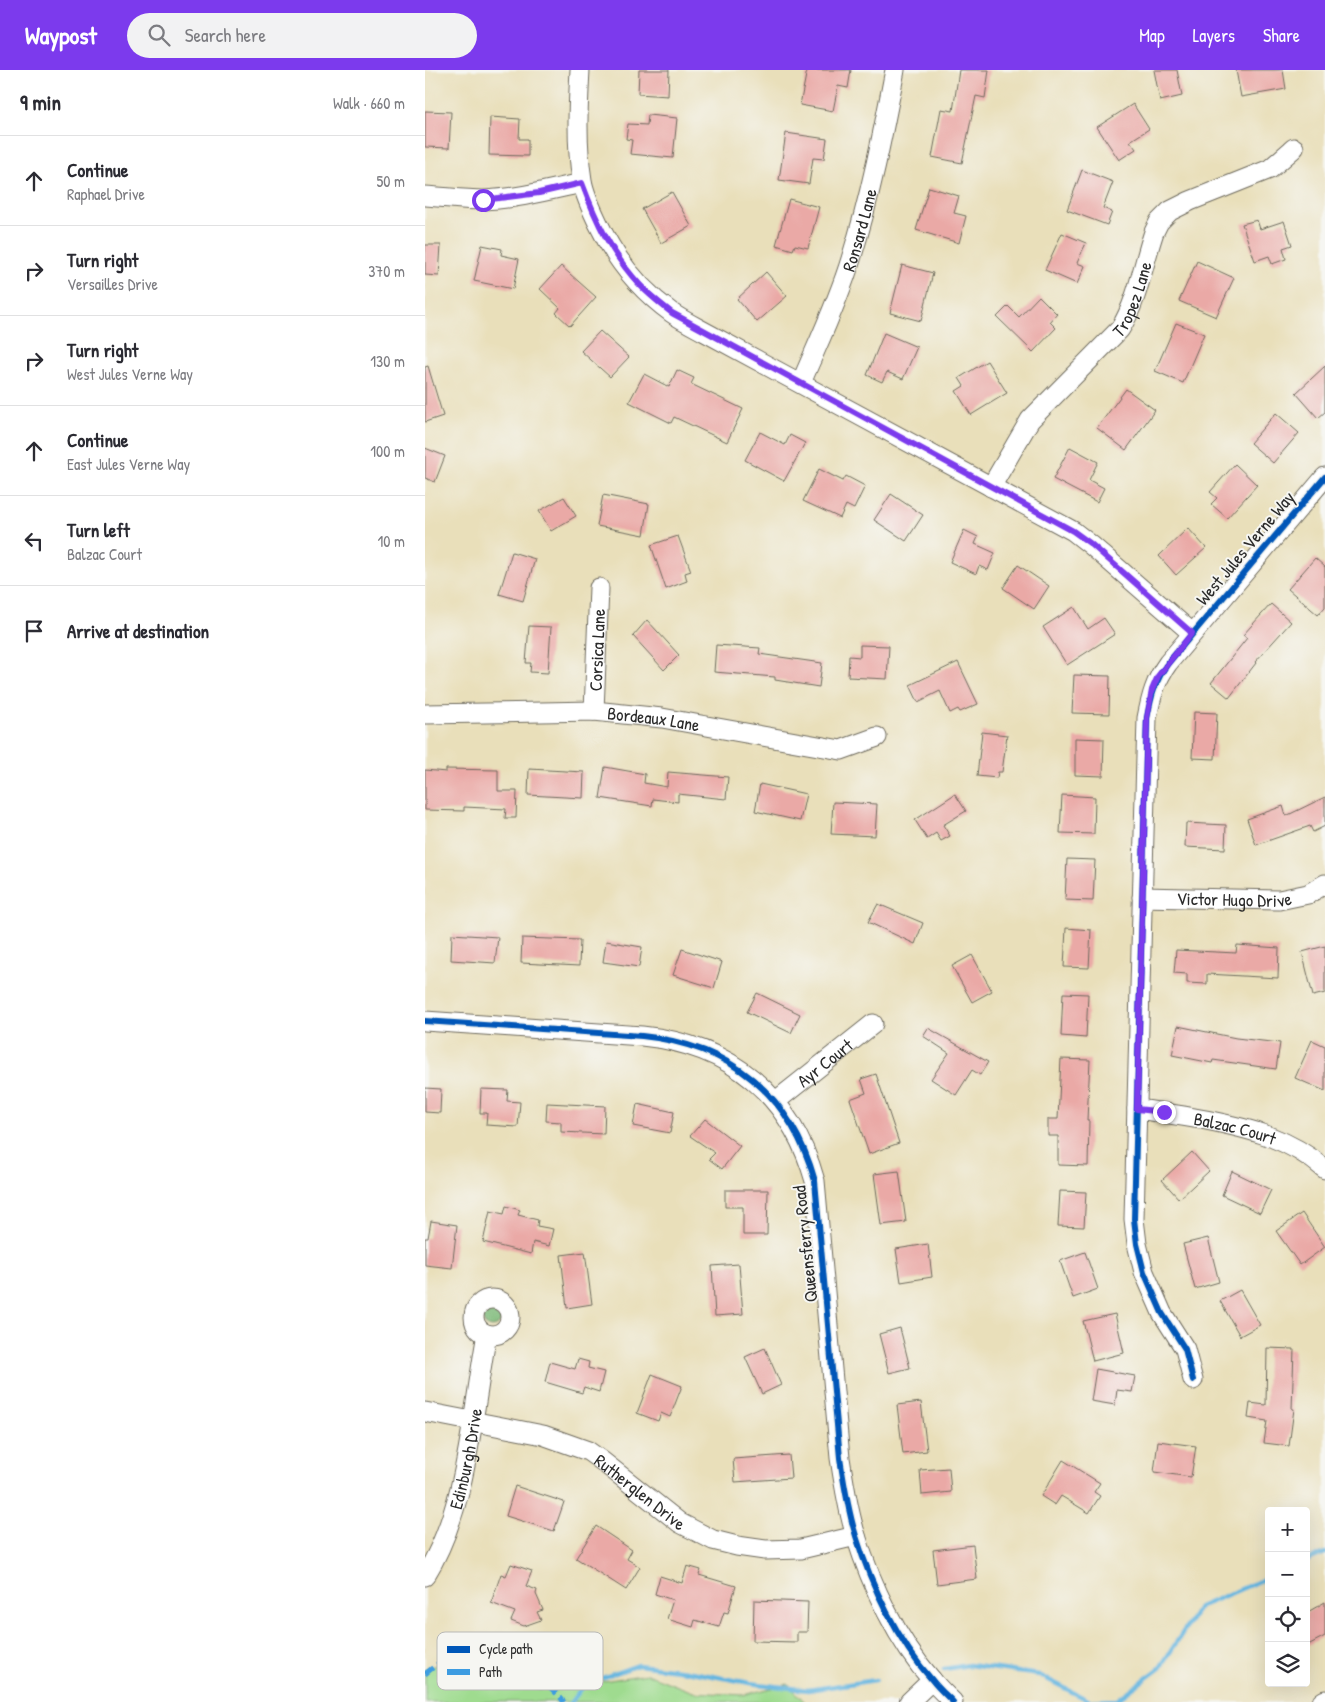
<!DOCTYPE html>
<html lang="en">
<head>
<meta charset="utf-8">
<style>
	body { margin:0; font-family:"Patrick Hand",sans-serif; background:#f2f2f3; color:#2b2b33 }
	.controls { position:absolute; right:15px; bottom:15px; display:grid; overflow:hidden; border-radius:5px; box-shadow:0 5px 20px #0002 }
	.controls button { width:45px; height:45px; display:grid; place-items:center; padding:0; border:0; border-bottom:1px solid #e1e1e2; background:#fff; color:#2b2b33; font:25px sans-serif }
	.stop { position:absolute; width:15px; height:15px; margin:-11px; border:4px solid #7c3aed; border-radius:50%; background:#fff }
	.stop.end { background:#7c3aed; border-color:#fff; box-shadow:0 1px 5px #0008 }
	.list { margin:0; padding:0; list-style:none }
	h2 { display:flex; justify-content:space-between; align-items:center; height:65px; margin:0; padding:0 20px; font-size:21px }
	h2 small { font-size:16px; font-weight:400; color:#7c7c81 }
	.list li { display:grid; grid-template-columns:32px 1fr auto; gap:15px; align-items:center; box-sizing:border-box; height:90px; padding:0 20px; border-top:1px solid #e1e1e2 }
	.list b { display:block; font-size:19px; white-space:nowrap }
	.list p { margin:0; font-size:16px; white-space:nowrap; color:#7c7c81 }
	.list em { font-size:16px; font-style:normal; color:#7c7c81 }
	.icon { flex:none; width:28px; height:28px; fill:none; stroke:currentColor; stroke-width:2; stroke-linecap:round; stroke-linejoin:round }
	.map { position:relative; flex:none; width:900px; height:1632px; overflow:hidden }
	header { display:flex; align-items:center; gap:30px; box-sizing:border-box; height:70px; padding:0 25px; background:#7c3aed; color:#fff }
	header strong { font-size:24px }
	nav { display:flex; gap:28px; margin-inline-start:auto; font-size:18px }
	.search { width:350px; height:45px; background:#f2f2f3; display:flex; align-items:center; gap:12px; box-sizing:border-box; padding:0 18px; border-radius:28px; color:#7c7c81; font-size:19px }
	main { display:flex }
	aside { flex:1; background:#fff }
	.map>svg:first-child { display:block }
</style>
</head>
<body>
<header>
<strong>Waypost</strong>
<div class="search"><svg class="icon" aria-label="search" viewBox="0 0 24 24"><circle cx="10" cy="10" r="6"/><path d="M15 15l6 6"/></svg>Search here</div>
<nav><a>Map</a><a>Layers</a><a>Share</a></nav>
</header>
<main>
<aside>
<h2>9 min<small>Walk · 660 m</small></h2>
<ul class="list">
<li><svg class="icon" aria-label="ahead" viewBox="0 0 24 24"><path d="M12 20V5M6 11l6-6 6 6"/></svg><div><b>Continue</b><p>Raphael Drive</p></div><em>50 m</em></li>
<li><svg class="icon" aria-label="right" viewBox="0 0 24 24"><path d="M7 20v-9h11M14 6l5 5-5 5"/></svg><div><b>Turn right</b><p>Versailles Drive</p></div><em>370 m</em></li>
<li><svg class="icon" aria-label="right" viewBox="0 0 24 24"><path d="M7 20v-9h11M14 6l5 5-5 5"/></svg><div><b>Turn right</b><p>West Jules Verne Way</p></div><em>130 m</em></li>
<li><svg class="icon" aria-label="ahead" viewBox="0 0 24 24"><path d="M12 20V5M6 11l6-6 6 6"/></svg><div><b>Continue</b><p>East Jules Verne Way</p></div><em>100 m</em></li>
<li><svg class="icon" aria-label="left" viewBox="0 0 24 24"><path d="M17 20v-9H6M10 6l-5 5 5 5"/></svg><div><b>Turn left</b><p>Balzac Court</p></div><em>10 m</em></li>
<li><svg class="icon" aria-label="arrive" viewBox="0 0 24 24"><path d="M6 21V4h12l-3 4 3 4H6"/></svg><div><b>Arrive at destination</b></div></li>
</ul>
</aside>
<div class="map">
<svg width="900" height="1632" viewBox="0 0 900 1632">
	<rect width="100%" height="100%" fill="#f6f6f2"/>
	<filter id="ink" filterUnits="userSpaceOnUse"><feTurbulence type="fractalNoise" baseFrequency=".02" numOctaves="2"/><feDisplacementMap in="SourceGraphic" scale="10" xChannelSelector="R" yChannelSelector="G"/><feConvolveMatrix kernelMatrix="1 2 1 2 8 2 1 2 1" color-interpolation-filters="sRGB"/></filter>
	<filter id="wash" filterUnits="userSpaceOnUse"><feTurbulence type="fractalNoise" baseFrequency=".0096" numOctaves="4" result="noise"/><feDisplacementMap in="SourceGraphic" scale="20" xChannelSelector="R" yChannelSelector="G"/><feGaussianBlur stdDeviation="1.12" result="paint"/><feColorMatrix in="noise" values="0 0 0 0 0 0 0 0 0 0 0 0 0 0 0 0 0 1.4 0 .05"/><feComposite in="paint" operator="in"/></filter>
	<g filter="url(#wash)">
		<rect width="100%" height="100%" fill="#e9dfba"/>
		<!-- green -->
		<path fill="#9fdb8f" stroke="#65835d" d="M53 1591 88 1610 115 1619 148 1616 222 1604 268 1622 318 1625 363 1614 380 1632H0V1599L17 1593Z"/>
		<!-- forest -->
		<path fill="#7fbb7a" stroke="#557352" d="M57 1247a10 10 0 1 1 20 0a10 10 0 1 1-20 0Z"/>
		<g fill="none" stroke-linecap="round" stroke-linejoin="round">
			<!-- stream -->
			<path stroke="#65b6e0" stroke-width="4.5" d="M881 1491 900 1483
				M519 1599 544 1595 614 1605 665 1631 692 1630 735 1598 774 1537 844 1507
				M146 1632 160 1614 213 1595 261 1601 325 1613 383 1620 451 1610"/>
		</g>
		<g id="blocks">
			<!-- building -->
			<path fill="#eaa9a6" d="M214 0H244L243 26 213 24Z
				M382 0H426L423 18 413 16 408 41 375 35Z
				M534 0H564L560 28 551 26 537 93 507 87 516 39 528 41Z
				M729 0H752L757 26 735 31Z
				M811 0H858L861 19 816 27Z
				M708 34 724 59 705 71 711 79 694 90 672 57Z
				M0 41 26 42 24 78 0 77Z
				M223 45 252 48 248 88 205 84 207 70 201 69 203 54 222 55Z
				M65 47 95 49 94 69H103V86L64 85Z
				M361 63 402 69 399 89 388 88 384 114 354 110Z
				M657 100 688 112 678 138 687 142 682 155 642 140Z
				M504 117 534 126 529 143 541 146 534 173 491 160Z
				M247 122 266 156 236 173 217 139Z
				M364 129 394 137 383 178 370 175 368 180 351 175Z
				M832 150 835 159 859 151 867 175 858 178 861 189 847 194 844 186 830 191 817 154Z
				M637 163 661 173 652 193 660 196 652 214 620 200Z
				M0 175H16L14 206 0 205Z
				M57 175 77 179 76 185 94 189 88 219 49 211Z
				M772 191 809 208 791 247 754 231Z
				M477 195 508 203 496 251 465 243Z
				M136 196 171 227 145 256 131 243 135 238 115 219Z
				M341 202 362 226 332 252 312 229Z
				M614 226 632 244 625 252 631 258 608 282 572 247 583 236 594 247Z
				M751 253 779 264 758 313 730 301Z
				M175 261 204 287 185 307 156 281Z
				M459 263 492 277 478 309 462 302 457 312 442 305Z
				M562 291 582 323 546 345 531 321 539 316 534 308Z
				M3 296 18 346 0 352V297Z
				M900 296V342L893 348 871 323Z
				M252 300 269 308 266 314 318 339 302 372 249 347 246 353 204 332 219 304 244 317Z
				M701 319 730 340 701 380 672 358Z
				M851 343 874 363 848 393 825 373Z
				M335 362 360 375 365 365 380 373 359 411 320 390Z
				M645 377 673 392 664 410 679 418 672 432 628 409Z
				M0 378 20 386 10 412 0 408Z
				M810 394 832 415 802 448 786 434 792 428 785 422Z
				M394 399 418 411 421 406 440 416 429 439 421 435 415 448 378 431Z
				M466 424 498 445 481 471 449 450Z
				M178 425 224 434 219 465 172 456Z
				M139 427 151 446 126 461 114 441Z
				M763 458 781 478 751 505 734 486Z
				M539 460 553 467 550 474 570 483 563 500 554 496 551 504 525 492Z
				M253 466 266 501 260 503 262 511 241 519 226 475Z
				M87 482 110 489 98 531 74 524Z
				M890 488 900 497V537L893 545 863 519Z
				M593 495 624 516 609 539 578 518Z
				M846 534 866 552 830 592 831 593 804 628 786 613 822 568 818 565Z
				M649 537 663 559 679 548 690 564 642 595 618 557Z
				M222 550 254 585 239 600 208 566Z
				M104 556 126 557 123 603 105 602 106 593H101Z
				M291 575 335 578 334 584 397 593 394 617 350 610V607L289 602Z
				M435 575 464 576 462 609 423 607 424 586 435 587Z
				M533 592 553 634 535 642 533 639 525 643 515 621 493 632 485 615Z
				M649 605 685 606 684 644 647 643Z
				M769 642 792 643 790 689 767 688Z
				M557 662 582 665 577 702H573L572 708 552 706Z
				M650 668 679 669 678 706 650 705Z
				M180 697 220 704 219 713 242 717 243 702 303 707 301 729 253 724V732L228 729 227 736 175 728Z
				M21 699 73 700V721H92L91 748H80L81 739 39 737V741L0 740V700L21 702Z
				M104 699 159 702 158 728 103 725Z
				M335 714 381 724 375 751 330 741Z
				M530 724 541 741 518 755 525 766 516 771 511 763 502 769 490 750Z
				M637 725 670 727 669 764 635 763Z
				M900 727V756L888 762 885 756 831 775 822 749 858 736 861 746Z
				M408 732 452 734 450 766 406 764Z
				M761 753 801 755 800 779 760 777Z
				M642 789 670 790 668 831 640 830Z
				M453 834 498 853 490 874 443 852Z
				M641 858 666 860 664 898 639 897Z
				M27 864 73 867 70 893 26 890Z
				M97 868 155 870 154 896 96 893Z
				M181 871 217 877 214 897 178 892Z
				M812 875 854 878 853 908 782 904V914L762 913V904L749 903 751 880 811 883Z
				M900 876V923L888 926 877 882Z
				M257 879 297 892 289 918 248 905Z
				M547 885 567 921 547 932 527 896Z
				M332 923 375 944 366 963 322 942Z
				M638 923 663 924 661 968 636 966Z
				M753 956 811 968 855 973 851 999 788 990 787 993 747 985Z
				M503 958 563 992 555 1005 547 1000 531 1025 506 1009 524 983 498 966Z
				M887 970 900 976V1021L870 1008Z
				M636 989 665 990 662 1050H664L663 1096 633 1095V1066H623V1049H633Z
				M451 1004 474 1073 444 1084 425 1029 441 1023 436 1009Z
				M0 1018 16 1019 15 1043 0 1042Z
				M56 1019 83 1020 82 1031 95 1032 93 1057 61 1055 62 1043H55Z
				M122 1033 180 1036 179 1064 136 1062V1052L121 1051Z
				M212 1034 249 1042 245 1063 208 1056Z
				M280 1049 315 1076 297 1099 284 1089 290 1083 265 1066Z
				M767 1082 784 1101 754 1129 737 1110Z
				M474 1101 481 1152 456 1155 449 1104Z
				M807 1101 846 1120 835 1143 797 1125Z
				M300 1120H343L342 1165H318V1137H300Z
				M635 1121 661 1122 659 1157 633 1156Z
				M81 1136 95 1140 93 1145 113 1150 112 1156 128 1159 124 1176 108 1172 106 1184 58 1172 65 1141 79 1144Z
				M877 1143 900 1177 875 1195 851 1161Z
				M6 1151 32 1155 27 1198 0 1195V1168H3Z
				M783 1168 794 1212 770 1219 758 1174Z
				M503 1174 507 1207 476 1212 471 1179Z
				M160 1182 167 1234 142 1238 136 1185Z
				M660 1182 673 1219 648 1228 635 1191Z
				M314 1194 318 1244 290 1246 287 1196Z
				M815 1220 835 1255 815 1266 795 1231Z
				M690 1244 699 1283 668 1291 658 1251Z
				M475 1258 485 1298 464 1303 454 1264Z
				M340 1278 356 1315 337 1324 320 1287Z
				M842 1278 869 1279 867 1339H869L864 1376 839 1373 842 1351 823 1348 825 1333 841 1335Z
				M153 1289 164 1292 163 1298 179 1302 174 1322 159 1317 157 1323 120 1312 125 1292 150 1299Z
				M671 1299 710 1306 707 1322 692 1320 690 1335 666 1331Z
				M227 1304 257 1316 245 1347 236 1343 233 1351 212 1343Z
				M496 1332 502 1381 478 1384 472 1335Z
				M733 1371 771 1376 766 1407 729 1402Z
				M364 1385 366 1408 310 1412 308 1389Z
				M638 1390 675 1413 669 1422 675 1426 664 1443 636 1426 630 1435 616 1426Z
				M524 1398 526 1422 497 1425 495 1400Z
				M90 1416 139 1432 129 1461 81 1446Z
				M171 1456 207 1480 202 1489 215 1497 201 1520 151 1488Z
				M548 1475 552 1509 512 1514 508 1480Z
				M86 1494 107 1501 101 1516 112 1520 111 1524 118 1540 112 1542 116 1550 99 1556 86 1551 90 1542 66 1533 76 1504 81 1506Z
				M262 1496 276 1500 274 1505 311 1516 303 1543 299 1542 294 1557 270 1550 268 1557 242 1549 248 1530 230 1524 235 1506 257 1513Z
				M329 1530 383 1532 382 1562H372V1572L328 1571Z
				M900 1532V1566L881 1576V1543Z"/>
		</g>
	</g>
	<g filter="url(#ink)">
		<use href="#blocks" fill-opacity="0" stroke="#6e6a5d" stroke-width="1"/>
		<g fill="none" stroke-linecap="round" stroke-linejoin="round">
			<!-- minor casing -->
			<g stroke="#6e6a5d" stroke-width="21">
				<g id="minor">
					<path d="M155 0C153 37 151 73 157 110 159 124 167 140 173 153 190 189 215 220 247 243 257 250 269 256 280 262L648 461 666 475 767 563"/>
					<path d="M0 126C19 127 39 130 58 130 91 129 125 120 157 113"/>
					<path id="s1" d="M376 313C393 273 413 232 426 189 445 128 458 63 470 0"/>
					<path id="s2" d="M566 417 605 350 695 259C713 230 718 194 729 162L734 152 745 141 765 131 845 99 869 78"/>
					<path id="s3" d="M169 641 174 518"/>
					<path id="s4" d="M0 644 169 641 237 648 416 680 452 667"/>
					<path id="s5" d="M717 827 854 830 883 824 900 814"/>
					<path d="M0 951 217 966C306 975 366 1025 390 1111L415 1388C419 1414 423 1441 431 1466 446 1515 473 1572 507 1610 513 1618 521 1625 528 1632"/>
					<path id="s6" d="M351 1031 448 954"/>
					<path id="s7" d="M712 1039C735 1042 758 1046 781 1050 826 1059 864 1068 900 1099"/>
					<circle cx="67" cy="1247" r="18"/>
					<path d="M768 1310 760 1279 737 1243 719 1202 712 1174 709 1149 722 648C726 627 730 611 743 593L900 407"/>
					<path id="s8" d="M0 1342 118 1365 163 1381 177 1391 255 1453 288 1470 312 1476 340 1480 376 1479 431 1466"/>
					<path id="s9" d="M0 1506C43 1437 47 1343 62 1264"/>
					<path d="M484 1632 507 1610"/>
					<path d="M897 1632 900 1630"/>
				</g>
			</g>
			<!-- minor -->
			<use href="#minor" stroke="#fff" stroke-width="19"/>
			<!-- quiet -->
			<path stroke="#3d9ce1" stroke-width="5" stroke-dasharray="10 5" stroke-linecap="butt" d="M20 1588C32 1582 47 1573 61 1575 81 1579 126 1615 139 1632
				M0 1604 20 1588C42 1597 54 1594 74 1581"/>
			<!-- cycleway casing -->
			<g stroke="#f6f6f2" stroke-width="9">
				<path id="cycleway" d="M0 951 217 966C306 975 366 1025 390 1111L415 1388C419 1414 423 1441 431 1466 446 1515 473 1572 507 1610 513 1618 521 1625 528 1632
					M768 1310 760 1279 737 1243 719 1202 712 1174 709 1149 722 648C726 627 730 611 743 593L900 407"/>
			</g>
			<!-- cycleway -->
			<use href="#cycleway" stroke="#0057b8" stroke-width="6"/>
		</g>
	</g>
	<g fill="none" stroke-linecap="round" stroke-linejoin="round" filter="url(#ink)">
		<!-- route -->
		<path stroke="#7c3aed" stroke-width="6" d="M58 130 114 123 157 113C171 151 187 185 215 215 224 225 236 234 247 243L648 461 666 474 767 563 733 606 727 620 722 648 712 1039 739 1042"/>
	</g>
	<g text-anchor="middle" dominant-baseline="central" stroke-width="4" stroke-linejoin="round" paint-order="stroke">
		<!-- street labels -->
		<g font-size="18" fill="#2b2b2b" stroke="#f6f6f2">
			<text stroke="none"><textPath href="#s1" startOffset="164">Ronsard Lane</textPath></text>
			<text stroke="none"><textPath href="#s2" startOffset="238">Tropez Lane</textPath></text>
			<text transform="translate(820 478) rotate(-50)">West Jules Verne Way</text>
			<text stroke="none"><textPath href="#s3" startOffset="61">Corsica Lane</textPath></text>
			<text stroke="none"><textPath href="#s4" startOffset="229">Bordeaux Lane</textPath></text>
			<text stroke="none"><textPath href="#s5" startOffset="92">Victor Hugo Drive</textPath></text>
			<text stroke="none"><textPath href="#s6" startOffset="62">Ayr Court</textPath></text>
			<text stroke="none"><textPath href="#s7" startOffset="100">Balzac Court</textPath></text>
			<text transform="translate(380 1174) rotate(-96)">Queensferry Road</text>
			<text stroke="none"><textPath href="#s9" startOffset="125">Edinburgh Drive</textPath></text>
			<text stroke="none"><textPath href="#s8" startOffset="234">Rutherglen Drive</textPath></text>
		</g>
	</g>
	<!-- legend -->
	<rect x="12" y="1562" width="166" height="58" rx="8" fill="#f6f6f2" stroke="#b9b9b6" stroke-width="1"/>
	<rect x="22" y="1576" width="23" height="7" fill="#0057b8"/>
	<rect x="22" y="1599" width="23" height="6" fill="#3d9ce1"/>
	<g font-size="14" fill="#2b2b2b">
		<text x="54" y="1584">Cycle path</text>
		<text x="54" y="1607">Path</text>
	</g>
</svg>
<div class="controls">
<button>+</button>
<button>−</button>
<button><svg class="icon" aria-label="locate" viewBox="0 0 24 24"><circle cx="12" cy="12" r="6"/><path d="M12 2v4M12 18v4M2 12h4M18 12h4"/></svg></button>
<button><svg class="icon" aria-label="layers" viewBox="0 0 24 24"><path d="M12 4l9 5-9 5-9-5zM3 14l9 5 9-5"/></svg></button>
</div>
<div class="stop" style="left:58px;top:130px"></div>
<div class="stop end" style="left:739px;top:1042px"></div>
</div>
</main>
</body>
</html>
